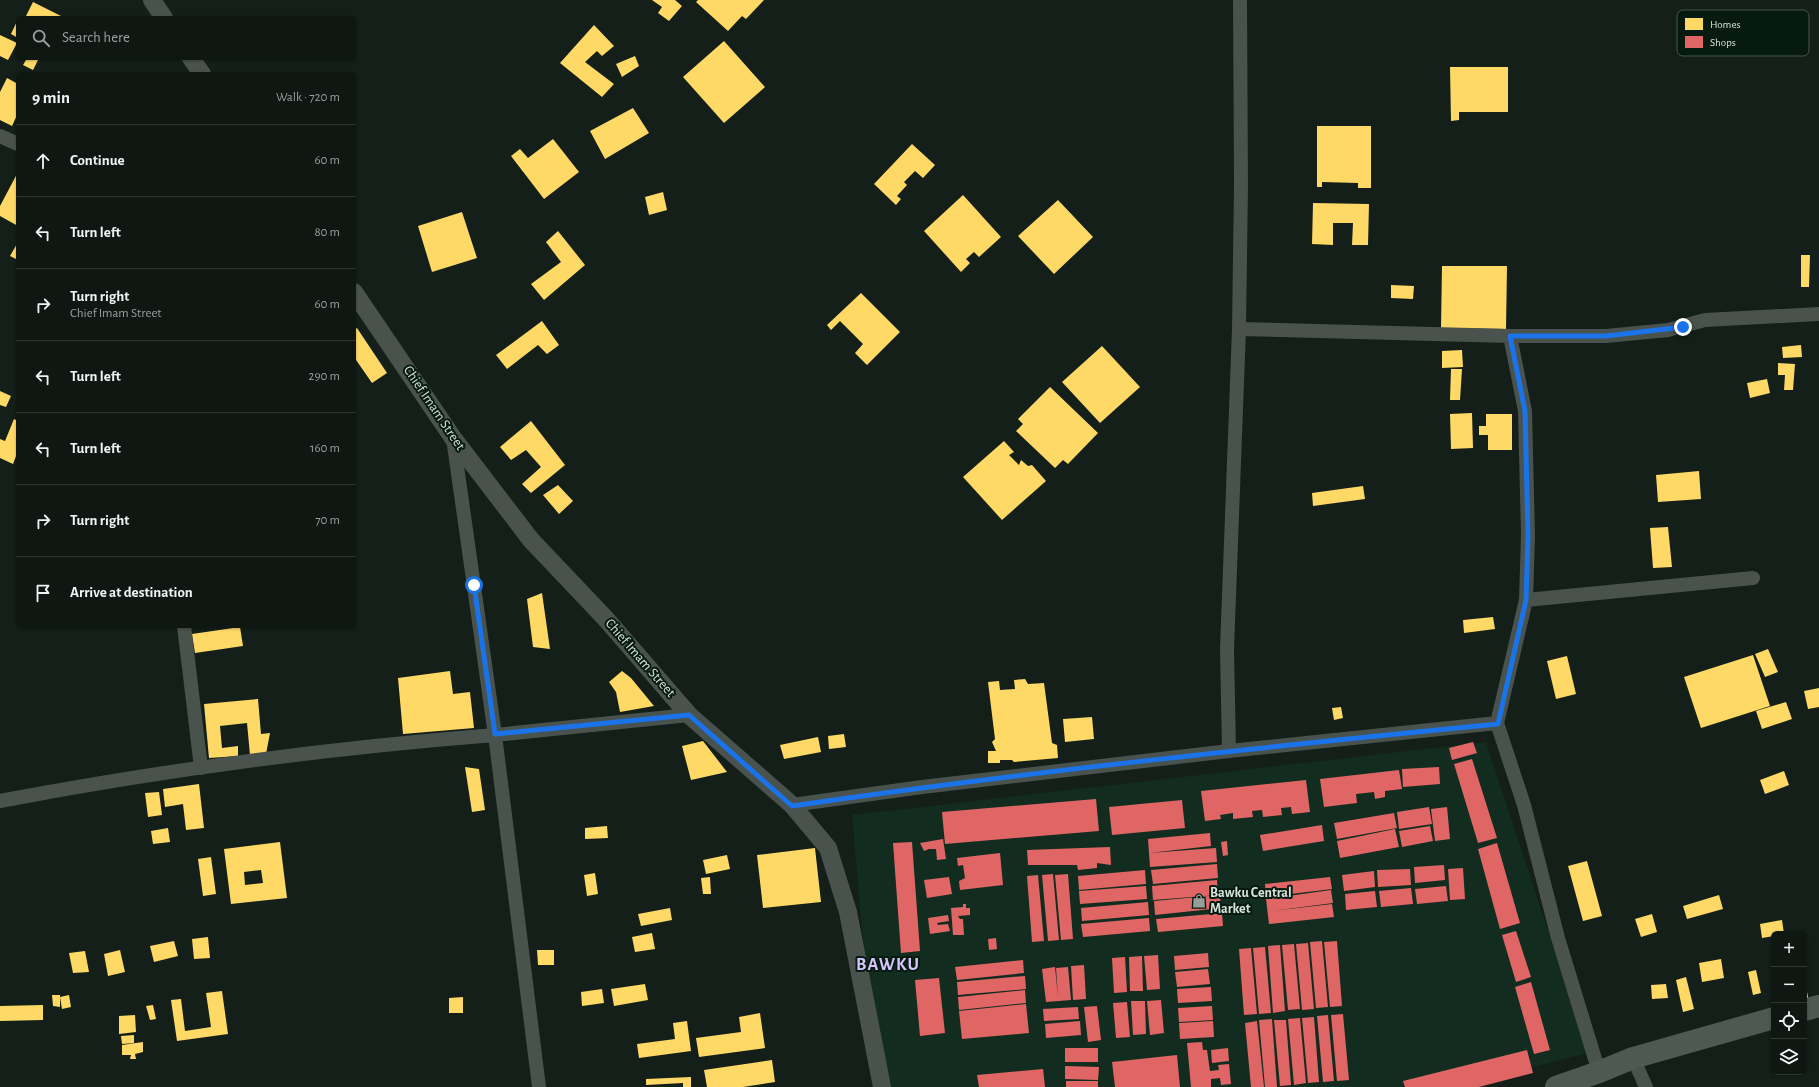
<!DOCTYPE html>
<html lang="en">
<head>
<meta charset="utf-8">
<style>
	body { margin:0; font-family:"Alegreya Sans",sans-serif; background:#1d2421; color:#f1f3f6 }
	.controls { position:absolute; right:12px; bottom:12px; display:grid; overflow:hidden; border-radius:6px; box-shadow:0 1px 3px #0004 }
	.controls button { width:36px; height:36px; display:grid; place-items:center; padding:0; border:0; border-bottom:1px solid #2f3633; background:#0f1713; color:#f1f3f6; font:20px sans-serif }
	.stop { position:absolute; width:12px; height:12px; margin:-9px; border:3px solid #1a73e8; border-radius:50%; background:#fff }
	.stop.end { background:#1a73e8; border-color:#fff; box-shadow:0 1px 4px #0008 }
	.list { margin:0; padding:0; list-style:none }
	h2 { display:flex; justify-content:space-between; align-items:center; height:52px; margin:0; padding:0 16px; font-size:17px }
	h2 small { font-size:13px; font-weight:400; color:#9b9fa0 }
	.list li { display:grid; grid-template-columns:26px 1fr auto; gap:12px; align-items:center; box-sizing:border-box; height:72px; padding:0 16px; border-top:1px solid #2f3633 }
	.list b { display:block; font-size:15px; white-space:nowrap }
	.list p { margin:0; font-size:13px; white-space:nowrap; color:#9b9fa0 }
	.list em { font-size:13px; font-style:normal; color:#9b9fa0 }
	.icon { flex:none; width:22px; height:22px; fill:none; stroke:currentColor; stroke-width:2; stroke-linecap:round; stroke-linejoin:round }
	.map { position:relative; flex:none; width:1819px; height:1087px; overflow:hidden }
	.search { position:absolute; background:#0f1713; box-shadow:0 1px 3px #0004; left:16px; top:16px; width:340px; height:44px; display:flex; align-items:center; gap:10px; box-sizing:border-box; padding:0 14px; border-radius:6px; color:#9b9fa0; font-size:15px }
	.panel { position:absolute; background:#0f1713; box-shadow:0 1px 3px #0004; left:16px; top:72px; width:340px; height:556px; border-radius:6px }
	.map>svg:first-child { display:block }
</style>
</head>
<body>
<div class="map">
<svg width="1819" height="1087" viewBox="0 0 1819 1087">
	<rect width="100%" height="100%" fill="#141f19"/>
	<!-- built -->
	<path fill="#122d1f" d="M1486 742 1588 1053 1456 1087H891L867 987 852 815Z"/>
	<!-- homes -->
	<path fill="#ffd966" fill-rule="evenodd" d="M652 0H675L682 6 669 21 658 13 662 7Z
		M698 0H764L746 19 742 16 728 31 696 2Z
		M33 2 65 18H25Z
		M18 19V38L11 34Z
		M594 25 614 46 602 56 597 51 585 62 614 84 602 97 560 63Z
		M0 35 17 43 8 60 0 56Z
		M724 41 765 87 724 123 683 77Z
		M635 56 639 66 622 77 616 64Z
		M23 58H39L33 70 23 65 26 60Z
		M1450 67H1508V112H1459V120L1451 121Z
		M7 78 18 84V113L12 126 0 120V92Z
		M633 108 649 133 605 159 590 131Z
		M1317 126H1371V188H1358V183L1322 182V187H1317Z
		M553 139 579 172 544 199 511 156 520 149 528 158Z
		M912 144 935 165 923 178 915 171 904 182 907 185 897 196 901 199 896 205 874 184Z
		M18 172V226L0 216V206Z
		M663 192 667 210 649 215 645 197Z
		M963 195 1001 237 979 257 974 252 966 259 970 263 961 272 924 231Z
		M1058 200 1093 237 1054 274 1018 236Z
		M1313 203 1369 204 1368 245H1352L1353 223H1333V245L1312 244Z
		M462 212 477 258 432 272 418 226Z
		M558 231 585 265 544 300 531 284 561 262 546 242Z
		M18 242V260L10 256Z
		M1801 255H1810L1809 287H1801Z
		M1442 266H1507L1506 329 1441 328Z
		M1391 285 1414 286 1413 299 1391 298Z
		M861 293 900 332 867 365 855 353 863 344 840 321 831 330 827 325Z
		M542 321 559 345 547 354 538 345 507 369 496 355Z
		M357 328 387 373 372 383 354 357V330Z
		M1801 345 1802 357 1783 358 1782 347Z
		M1102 346 1140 387 1100 423 1062 382Z
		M1462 350 1463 367 1442 368V351Z
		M1778 363 1795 364 1793 390H1784L1785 375H1778Z
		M1451 369H1462L1460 400H1450Z
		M1767 379 1770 393 1750 398 1747 383Z
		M1050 387 1098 433 1068 464 1063 460 1055 468 1016 431 1023 424 1018 419Z
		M0 391 11 396 6 407 0 405Z
		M1472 413 1473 448 1451 449 1450 414Z
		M1486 414H1512V450H1488V435H1479V426H1486Z
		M14 419 18 421V451L13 464 0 458V439L5 441Z
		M531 421 565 465 531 493 522 484 541 467 526 450 511 460 500 447Z
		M1004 441 1014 452 1009 455 1019 465 1021 460 1028 466 1032 465 1046 481 1002 520 963 477Z
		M1699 471 1701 499 1658 502 1656 475Z
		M558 485 573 501 559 514 543 495Z
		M1363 486 1365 499 1313 506 1312 493Z
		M1668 527 1672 567 1653 568 1650 528Z
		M542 593 550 649 533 647 527 599Z
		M1493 617 1495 629 1464 633 1463 620Z
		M240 627 243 646 195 653 192 634Z
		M1768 649 1778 672 1765 677 1755 654Z
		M1753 655 1770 706 1701 728 1684 677Z
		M1567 656 1576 694 1556 699 1547 661Z
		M450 671 453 694 470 692 474 728 403 734 398 678Z
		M622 671 631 678 654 706 620 712 616 692 609 682Z
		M1025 679 1028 684 1044 683 1052 743 1057 745 1058 758 1014 762 1012 760H1000V763H988V751H996L992 742 995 739 988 682 999 681 1000 690 1015 689 1014 680Z
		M1819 688V707L1808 709 1804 691Z
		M258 699 261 734 270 733 266 754 250 755 247 723 220 726 222 748 238 746V756L209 758 204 704Z
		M1786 702 1792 719 1762 729 1756 711Z
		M1341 707 1343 718 1334 720 1332 708Z
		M1092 717 1094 739 1065 742 1063 719Z
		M844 734 846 747 829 749 828 736Z
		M818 737 821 752 784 759 780 745Z
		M703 741 727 772 691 780 682 746Z
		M465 767 479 769 485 810 472 812Z
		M1784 771 1789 785 1765 794 1760 780Z
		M199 784 204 828 186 830 183 804 165 807 163 789Z
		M159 792 162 815 148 817 145 793Z
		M607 826 608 838 585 839V828Z
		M168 828 170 842 153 844 151 831Z
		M280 842 287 898 231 904 224 849ZM261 870 263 883 245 885 244 872Z
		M815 848 821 902 763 908 757 855Z
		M727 855 730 869 706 874 703 860Z
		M211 857 216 894 203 896 198 859Z
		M1587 861 1602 916 1583 921 1568 866Z
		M595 873 598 894 587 896 584 875Z
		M710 877 711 894H703L701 878Z
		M1719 895 1723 909 1687 919 1683 906Z
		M670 908 672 920 641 926 638 914Z
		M1652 914 1657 932 1641 937 1635 919Z
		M1782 920 1784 934H1774V936L1762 938 1760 924Z
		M652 933 655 949 635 952 632 937Z
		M208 937 210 958 194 959 192 939Z
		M174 941 178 956 154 962 150 946Z
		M120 950 125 972 108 976 104 954Z
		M537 950H554V965H538Z
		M85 951 89 972 73 973 69 953Z
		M1721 959 1724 978 1702 982 1699 963Z
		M1756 970 1761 993 1753 995 1748 972Z
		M1686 977 1694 1009 1683 1012 1676 980Z
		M1805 983 1809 1001 1804 1002V984Z
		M645 984 648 1000 614 1006 611 989Z
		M1666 984 1668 998 1652 999 1651 985Z
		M602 989 604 1003 582 1006 581 992Z
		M222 991 228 1034 177 1041 171 1000 181 999 185 1031 211 1027 206 993Z
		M52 995H60V1007L53 1006Z
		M69 995 71 1007 62 1009 60 997Z
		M463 997V1013H449V998Z
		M43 1005V1020L0 1021V1006Z
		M153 1005 156 1019 150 1020 146 1006Z
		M760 1013 765 1048 699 1057 696 1038 741 1032 739 1017Z
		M135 1015 136 1032 119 1034V1016Z
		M687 1021 691 1051 639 1058 637 1044 675 1039 673 1023Z
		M134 1035V1043L122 1044 121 1036Z
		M143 1042V1052L135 1054 136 1059H130L131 1055H122V1045Z
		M772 1060 775 1082 743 1087H707L704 1070Z
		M691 1077V1087H683V1083L646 1085V1079Z"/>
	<!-- shops -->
	<path fill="#e06666" d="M1473 742 1477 753 1452 760 1449 748Z
		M1472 759 1497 838 1478 843 1454 764Z
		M1439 767 1440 784 1403 787 1402 769Z
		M1399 770 1402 789 1385 791V797L1375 799 1374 792 1356 794 1357 803 1324 807 1320 779Z
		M1306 780 1310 812 1292 814 1291 807 1281 808 1282 815 1263 817 1262 810 1252 811 1253 817 1233 819V813L1220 815 1221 819 1205 821 1201 791Z
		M1096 799 1099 831 945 844 942 812Z
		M1182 800 1185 828 1112 835 1109 807Z
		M1429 807 1432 824 1399 829 1397 812Z
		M1447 807 1450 839 1435 841 1431 809Z
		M1394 813 1397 828 1337 839 1334 823Z
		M1322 825 1324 841 1263 851 1260 835Z
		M1430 826 1433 841 1402 847 1399 831Z
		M1395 829 1399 847 1340 858 1337 841Z
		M1210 833 1211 846 1149 853 1148 839Z
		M943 839 946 859 937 860 936 849H929L924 851 920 843Z
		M1227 841 1228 855 1223 856 1221 842Z
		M912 842 920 951 901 953 893 843Z
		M1497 843 1520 923 1500 929 1478 849Z
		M1110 847 1111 865 1097 863V868L1078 870 1077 865H1028L1027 850Z
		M1216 848 1217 862 1150 867 1149 853Z
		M1000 853 1003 885 960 890 959 881 965 878 963 865 958 866 957 858Z
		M1217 864 1218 878 1153 884 1151 870Z
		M1444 865 1445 880 1415 883 1414 867Z
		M1463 868 1465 899 1450 900 1448 869Z
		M1410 869 1411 885 1378 887 1377 870Z
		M1145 870 1146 884 1079 890 1078 876Z
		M1374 871 1375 887 1344 891 1342 875Z
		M1053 874 1059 940 1048 941 1042 875Z
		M1068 874 1073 939 1061 940 1055 875Z
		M1038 875 1044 941 1032 942 1027 876Z
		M949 877 952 894 927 898 924 880Z
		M1330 877 1332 889 1266 897 1265 884Z
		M1217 880 1218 895 1153 900 1152 886Z
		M1146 886 1147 899 1080 904 1079 891Z
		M1446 886 1448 901 1417 904 1415 889Z
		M1411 888 1413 904 1381 907 1379 891Z
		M1331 890 1333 903 1272 911 1332 904 1334 917 1269 924 1266 899Z
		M1375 891 1377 907 1346 910 1345 894Z
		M1220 895 1221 908 1155 915 1154 901Z
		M1148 902 1149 915 1082 921 1081 908Z
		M963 904H966V908H970V915L958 916 960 919H963L964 935H953L951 908 963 907Z
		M1222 913 1223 926 1158 932 1156 919Z
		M948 915 949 921 937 923 938 925 948 924 950 931 930 934 928 918Z
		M1149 918 1150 931 1083 937 1081 924Z
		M1516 931 1531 977 1516 982 1502 935Z
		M996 938 997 949 989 950 988 939Z
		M1322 941 1328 1007 1316 1008 1310 942Z
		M1337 941 1342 1006 1330 1007 1324 942Z
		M1308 943 1314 1009 1302 1010 1296 944Z
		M1294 944 1300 1009 1288 1010 1282 945Z
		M1280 945 1285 1011 1273 1013 1268 946Z
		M1265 947 1271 1013 1259 1014 1253 948Z
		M1251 948 1257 1014 1244 1015 1239 949Z
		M1208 953 1209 967 1175 970 1174 956Z
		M1158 955 1160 989 1147 990 1144 956Z
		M1142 956 1143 991H1130L1129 957Z
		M1125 957 1127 992 1114 993 1112 958Z
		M1023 960 1024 973 957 980 955 967Z
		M1084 965 1086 999 1073 1000 1071 966Z
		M1055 967 1058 997 1056 968 1068 967 1071 1000 1046 1002 1042 969Z
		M1208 969 1210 984 1177 987 1175 972Z
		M1025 976 1026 989 958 995 957 982Z
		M939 978 945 1033 920 1036 915 980Z
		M1531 982 1550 1050 1534 1054 1515 987Z
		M1211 987 1212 1001 1178 1003 1177 989Z
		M1025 990 1026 1003 959 1010 958 997Z
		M1161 1000 1164 1033 1150 1035 1147 1001Z
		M1131 1001H1145L1146 1034 1133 1035Z
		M1127 1002 1130 1037 1116 1038 1113 1003Z
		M1026 1004 1029 1033 962 1039 959 1011Z
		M1097 1006 1101 1040 1088 1042 1084 1007Z
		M1212 1006 1213 1020 1179 1022 1178 1008Z
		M1078 1007 1079 1019 1044 1021 1043 1009Z
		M1343 1014 1349 1080 1337 1081 1331 1015Z
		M1328 1015 1334 1081 1323 1082 1317 1016Z
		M1314 1017 1319 1082 1308 1083 1302 1018Z
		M1300 1018 1306 1083 1294 1085 1288 1019Z
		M1272 1019 1277 1087H1265L1259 1020Z
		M1274 1020H1286L1291 1085 1280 1086Z
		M1080 1021 1081 1035 1046 1038 1045 1024Z
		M1213 1021 1214 1037 1180 1039 1179 1023Z
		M1257 1021 1264 1087H1251L1245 1023Z
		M1202 1042 1203 1050H1207L1210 1071 1219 1070 1218 1065 1229 1064 1231 1084 1221 1085 1220 1078 1211 1079V1087H1191L1187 1043Z
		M1065 1048H1098V1062H1065Z
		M1228 1048 1229 1061 1212 1063 1211 1050Z
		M1527 1050 1533 1073 1479 1087H1405L1403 1081Z
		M1177 1055 1180 1087H1115L1112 1062Z
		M1065 1066 1099 1067 1098 1080 1065 1079Z
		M1043 1069 1045 1087H979L977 1075Z
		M1066 1081H1098V1087H1066Z"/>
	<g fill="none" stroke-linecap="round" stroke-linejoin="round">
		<!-- minor -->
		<path stroke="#49524d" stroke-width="14" d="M0 136 18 144
			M1239 329 1510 336H1606L1668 330 1705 320 1819 314
			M1526 600 1753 578
			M184 626 201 768
			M1497 723 1526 600 1528 535 1525 411 1510 336
			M1229 751 1497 723 1524 805 1558 938 1599 1072
			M0 801C163 770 329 748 495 735L453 438
			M792 805 922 787 1229 751 1227 649 1239 329 1241 185 1240 0
			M1633 1058 1646 1087
			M539 1087 495 735 689 715"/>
		<!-- tertiary -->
		<path stroke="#49524d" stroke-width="18" d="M152 0 164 18
			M191 58 202 74
			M354 292 453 438 531 540 606 619 689 715 792 805 828 848 848 912 882 1087"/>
		<!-- trunk -->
		<path stroke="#4e5953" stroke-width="22" d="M1804 1010 1819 1006
			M1556 1087 1599 1072 1633 1058 1774 1018"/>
	</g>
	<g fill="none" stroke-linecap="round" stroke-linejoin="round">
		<!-- route -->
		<path stroke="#1a73e8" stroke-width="5" d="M474 585 495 734 689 715 792 806C1026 772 1262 747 1498 724L1526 600 1528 535 1525 411 1510 336H1606L1683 327"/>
	</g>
	<!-- icons -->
	<defs>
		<g id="shop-bare" transform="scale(1.08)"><path d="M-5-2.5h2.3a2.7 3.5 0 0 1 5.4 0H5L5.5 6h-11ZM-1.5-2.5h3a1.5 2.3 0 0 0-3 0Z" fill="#939f98" stroke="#061a10" stroke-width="2.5" paint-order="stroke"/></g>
	</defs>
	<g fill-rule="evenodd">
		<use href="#shop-bare" x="1199" y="901"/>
	</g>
	<g text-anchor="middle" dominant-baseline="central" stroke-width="4" stroke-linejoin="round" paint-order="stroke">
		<!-- street labels -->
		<g font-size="14" fill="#d7e4dc" stroke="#061a10">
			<text transform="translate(434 408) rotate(56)">Chief Imam Street</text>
			<text transform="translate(640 658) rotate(49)">Chief Imam Street</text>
		</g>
		<!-- poi labels -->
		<g font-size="14" font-weight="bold" fill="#d7e4dc" stroke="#061a10" text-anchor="start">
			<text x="1210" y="893">Bawku Central<tspan x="1210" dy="16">Market</tspan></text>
		</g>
		<!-- district labels -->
		<g font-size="18" font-weight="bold" letter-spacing="1" fill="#d6c6ff" stroke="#061a10">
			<text x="888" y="965">BAWKU</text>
		</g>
	</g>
	<!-- legend -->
	<rect x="1677" y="10" width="132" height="46" rx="6" fill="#061a10" stroke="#45574d" stroke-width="1"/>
	<rect x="1685" y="18" width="18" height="12" fill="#ffd966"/>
	<rect x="1685" y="36" width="18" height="12" fill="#e06666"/>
	<g font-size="11" fill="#d7e4dc">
		<text x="1710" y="28">Homes</text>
		<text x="1710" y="46">Shops</text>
	</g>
</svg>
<div class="controls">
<button>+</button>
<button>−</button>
<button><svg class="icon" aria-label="locate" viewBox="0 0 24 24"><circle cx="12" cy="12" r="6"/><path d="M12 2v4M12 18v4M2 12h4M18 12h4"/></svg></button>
<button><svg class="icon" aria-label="layers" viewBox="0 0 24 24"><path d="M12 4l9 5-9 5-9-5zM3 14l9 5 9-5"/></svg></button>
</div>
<div class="stop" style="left:474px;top:585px"></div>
<div class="stop end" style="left:1683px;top:327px"></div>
<div class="search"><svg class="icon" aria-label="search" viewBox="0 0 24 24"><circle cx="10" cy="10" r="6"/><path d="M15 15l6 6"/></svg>Search here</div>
<section class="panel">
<h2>9 min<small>Walk · 720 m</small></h2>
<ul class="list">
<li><svg class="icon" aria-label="ahead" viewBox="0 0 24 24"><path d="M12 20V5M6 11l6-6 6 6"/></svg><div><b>Continue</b></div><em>60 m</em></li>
<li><svg class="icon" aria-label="left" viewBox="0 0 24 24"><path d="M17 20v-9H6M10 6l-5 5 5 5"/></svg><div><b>Turn left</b></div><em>80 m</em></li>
<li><svg class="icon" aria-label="right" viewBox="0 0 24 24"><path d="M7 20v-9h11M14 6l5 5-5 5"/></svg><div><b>Turn right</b><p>Chief Imam Street</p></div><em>60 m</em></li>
<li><svg class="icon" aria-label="left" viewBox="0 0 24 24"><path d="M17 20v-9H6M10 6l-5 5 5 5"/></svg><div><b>Turn left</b></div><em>290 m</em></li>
<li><svg class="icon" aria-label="left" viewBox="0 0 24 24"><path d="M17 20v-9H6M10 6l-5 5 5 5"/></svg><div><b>Turn left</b></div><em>160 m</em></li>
<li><svg class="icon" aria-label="right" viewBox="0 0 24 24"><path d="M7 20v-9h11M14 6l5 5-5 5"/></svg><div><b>Turn right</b></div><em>70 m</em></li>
<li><svg class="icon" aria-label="arrive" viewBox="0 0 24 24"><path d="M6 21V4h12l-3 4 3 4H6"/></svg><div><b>Arrive at destination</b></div></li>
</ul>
</section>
</div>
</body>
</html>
